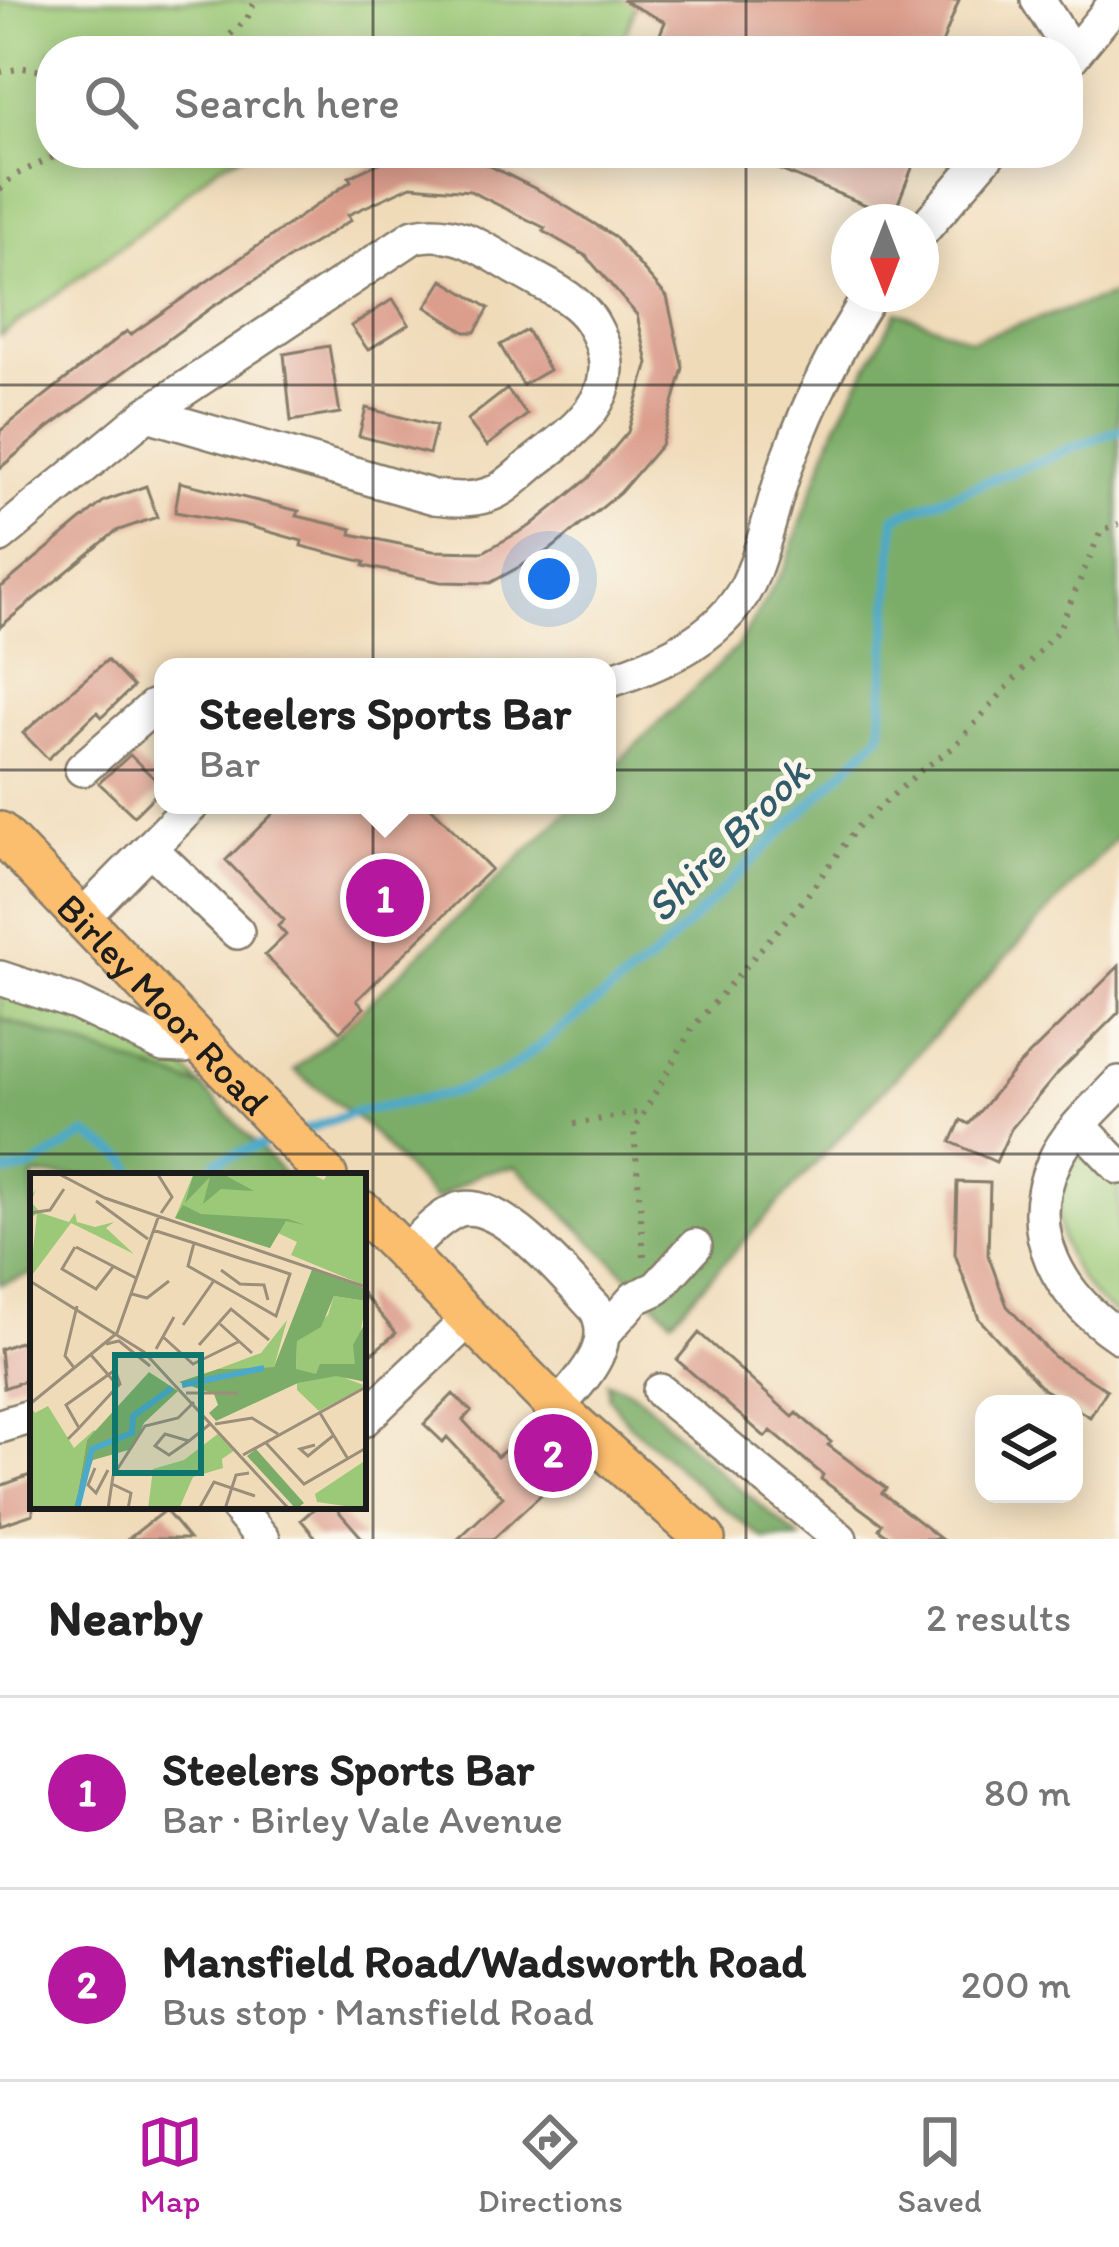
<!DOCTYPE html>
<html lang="en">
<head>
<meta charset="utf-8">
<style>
	body { margin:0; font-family:Itim,sans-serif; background:#f2f2f2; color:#222 }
	.controls { position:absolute; right:36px; bottom:36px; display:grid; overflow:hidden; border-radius:24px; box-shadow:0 6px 30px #0003 }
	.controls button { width:108px; height:108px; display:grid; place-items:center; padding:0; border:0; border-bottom:3px solid #e0e0e0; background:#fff; color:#222; font:60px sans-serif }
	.compass { position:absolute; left:831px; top:204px; width:108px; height:108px; border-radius:50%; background:#fff; box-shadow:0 6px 30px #0003; rotate:180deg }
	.you { position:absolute; left:549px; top:579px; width:42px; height:42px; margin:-30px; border:9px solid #fff; border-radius:50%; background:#1a73e8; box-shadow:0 0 0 18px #1a73e833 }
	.badge { display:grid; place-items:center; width:78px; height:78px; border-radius:50%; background:#b5179e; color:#fff; font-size:39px; font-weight:700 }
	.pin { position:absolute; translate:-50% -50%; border:6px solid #fff; box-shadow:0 3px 12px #0006 }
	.popup { position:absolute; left:154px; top:658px; width:462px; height:156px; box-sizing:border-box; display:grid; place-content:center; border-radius:24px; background:#fff; filter:drop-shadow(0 3px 9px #0005); font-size:39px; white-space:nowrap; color:#767676 }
	.popup b { font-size:45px; color:#222 }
	.popup::after { content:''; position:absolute; left:50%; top:100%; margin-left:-24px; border:24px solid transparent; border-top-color:#fff }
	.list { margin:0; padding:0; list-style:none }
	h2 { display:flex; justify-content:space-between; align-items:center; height:156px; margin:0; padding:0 48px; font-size:51px }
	h2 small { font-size:39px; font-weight:400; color:#767676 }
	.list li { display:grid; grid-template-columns:78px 1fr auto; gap:36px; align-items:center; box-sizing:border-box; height:192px; padding:0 48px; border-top:3px solid #e0e0e0 }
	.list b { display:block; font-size:45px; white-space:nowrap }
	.list p { margin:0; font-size:39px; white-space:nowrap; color:#767676 }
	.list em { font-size:39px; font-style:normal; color:#767676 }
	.icon { flex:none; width:66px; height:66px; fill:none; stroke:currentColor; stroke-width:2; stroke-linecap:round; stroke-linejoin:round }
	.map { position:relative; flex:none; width:1119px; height:1539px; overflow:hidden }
	.search { position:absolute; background:#fff; box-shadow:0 6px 30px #0003; left:36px; right:36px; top:36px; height:132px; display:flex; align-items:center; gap:30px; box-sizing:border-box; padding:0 42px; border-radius:48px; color:#767676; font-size:45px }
	.sheet { height:540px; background:#fff }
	nav { display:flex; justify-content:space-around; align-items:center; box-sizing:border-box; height:168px; border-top:3px solid #e0e0e0; background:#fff; font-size:33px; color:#767676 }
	nav a { display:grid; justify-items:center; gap:6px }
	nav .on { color:#b5179e }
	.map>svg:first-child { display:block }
</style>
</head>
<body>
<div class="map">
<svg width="1119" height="1539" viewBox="0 0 1119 1539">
	<rect width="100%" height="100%" fill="#fbf7ec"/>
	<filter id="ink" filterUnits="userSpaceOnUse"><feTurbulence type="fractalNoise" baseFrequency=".00833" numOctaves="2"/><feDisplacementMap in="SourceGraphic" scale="24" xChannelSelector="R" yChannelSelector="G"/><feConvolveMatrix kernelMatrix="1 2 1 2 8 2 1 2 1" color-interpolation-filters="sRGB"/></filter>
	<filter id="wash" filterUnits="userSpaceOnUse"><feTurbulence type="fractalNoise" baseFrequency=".004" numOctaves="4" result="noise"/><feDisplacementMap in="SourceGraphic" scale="48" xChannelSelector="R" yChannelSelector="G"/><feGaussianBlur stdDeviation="2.7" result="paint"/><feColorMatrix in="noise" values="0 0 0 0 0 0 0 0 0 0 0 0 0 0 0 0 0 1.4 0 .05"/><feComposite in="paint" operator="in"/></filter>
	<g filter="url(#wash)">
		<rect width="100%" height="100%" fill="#f0dbb9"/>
		<!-- green -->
		<path fill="#9bc977" stroke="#5c724a" stroke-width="3" d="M0 0H638L622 42 585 33 577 51H51V153H247L218 165 146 228 0 336Z
			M0 968 154 1035 202 1087 0 1018Z
			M1079 1156 1091 1157 1119 1187V1316C1069 1287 1034 1205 1079 1156Z"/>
		<!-- forest -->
		<path fill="#7cad68" stroke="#4c6442" stroke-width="3" d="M1119 293V835L672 1319 516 1167 481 1173 435 1200 365 1125 294 1070 340 1031 574 805H607V773L737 647 785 567 836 425 897 311 971 340Z
			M0 1018 202 1087 286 1176H33V1274L0 1284Z
			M607 1382C646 1391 665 1425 693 1449 729 1480 765 1509 801 1539H764L719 1504 631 1426 609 1398Z"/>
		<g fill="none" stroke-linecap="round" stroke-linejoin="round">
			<!-- stream -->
			<path stroke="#4ba9ca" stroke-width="9" d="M302 1131 356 1112 452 1093 504 1073 653 959 881 734 895 517 1119 430
				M0 1173 29 1169 86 1134 128 1160 135 1176
				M208 1176 217 1161 275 1140"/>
		</g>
		<g id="blocks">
			<!-- building -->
			<path fill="#db9d8c" d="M622 0H959L939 51H710L689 44 686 51H653L665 22Z
				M448 153H478V160L546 194 614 236 667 297 683 368 661 445 620 493 550 550 490 583 441 582 364 566 365 562 301 546 302 541 242 524 175 512 180 482 299 511 297 516 352 529 351 534 433 551 483 552 530 526 588 479 628 432 648 363 637 315 586 256 543 231 545 228 470 191 411 186 348 215 351 220 212 307 48 428 0 468V431L127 331 130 335 351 181 349 177 395 156 448 160Z
				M738 153H918L893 216Z
				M443 280 489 308 475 332H465L426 307Z
				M393 299 409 324 368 350 351 326Z
				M527 330 549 370 523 385 500 345Z
				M329 346 340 413 291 421 284 354Z
				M507 389 527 415 487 446 467 420Z
				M366 408 436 426 429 454 359 436Z
				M146 486 157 517 116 531 0 627V588L104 501Z
				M107 660 133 687 102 717 97 712 48 759 23 733Z
				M130 755 163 787 134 816 99 783Z
				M282 805H429L491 869 357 1000 364 1008 340 1031 265 955 286 935 278 926 284 920 226 860Z
				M1119 966V1012L1057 1074 1011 1129 996 1162 951 1142 961 1120 969 1124 1015 1069Z
				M957 1182 990 1183 988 1255 1007 1306 1054 1357 1107 1390 1090 1417 1043 1389 979 1319 955 1254Z
				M363 1294 396 1333 363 1361Z
				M699 1333 793 1417 797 1413 831 1442 828 1445 886 1488 882 1493 941 1539H892L879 1529 882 1524 821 1479 823 1475 771 1431 765 1437 677 1360Z
				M33 1337V1378L4 1388 0 1349Z
				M453 1394 471 1411 463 1420 497 1457 508 1448 546 1490 493 1539H458L503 1497 447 1437 443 1442 424 1424Z
				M33 1474V1514L0 1525V1486Z
				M317 1506H334L363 1539H317L301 1520Z
				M165 1510 189 1539H128Z"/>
		</g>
	</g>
	<g filter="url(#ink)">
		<use href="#blocks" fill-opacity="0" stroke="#867c6a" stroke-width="3"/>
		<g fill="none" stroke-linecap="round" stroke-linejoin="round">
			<!-- minor casing -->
			<g stroke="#867c6a" stroke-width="38">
				<path id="minor" d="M1038 0 1073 55
					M1068 61 1118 0
					M921 232 989 153
					M0 536 147 414 414 236C455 227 482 248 516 268 540 283 575 296 591 321 632 388 582 425 533 463 519 474 505 490 488 495 469 501 453 499 434 497L147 414
					M607 681C664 663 728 635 752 575 767 538 774 498 788 460 810 401 837 346 871 294
					M82 769 153 707 163 709
					M150 848 237 932
					M82 917 192 805
					M0 978 76 1003 163 1045 185 1046 198 1041
					M1119 1083C1097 1107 1067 1132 1054 1162 1021 1233 1061 1297 1119 1336
					M1080 1126 1119 1167
					M404 1254C420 1239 436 1220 455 1211 498 1192 568 1280 596 1309 617 1347 580 1380 557 1408
					M603 1334 635 1298 657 1288 695 1246
					M660 1391 840 1539
					M363 1420 467 1321
					M0 1426 33 1416
					M236 1506 263 1539"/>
			</g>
			<!-- major casing -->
			<g stroke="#867c6a" stroke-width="44">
				<g id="major">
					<path id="s1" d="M0 832 327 1176"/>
					<path d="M363 1211 557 1408 705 1539"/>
				</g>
			</g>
			<!-- path -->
			<path stroke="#867c6a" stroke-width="6" stroke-dasharray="3 9" stroke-linecap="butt" d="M213 51 247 19 255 0
				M0 72 23 68 51 72
				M0 190 13 176 62 153
				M574 1124 641 1112
				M644 1256 634 1130 693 1027 806 897 857 827 919 772 954 747 1059 629 1101 531 1119 524"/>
			<!-- minor -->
			<use href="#minor" stroke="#fff" stroke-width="33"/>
			<!-- major -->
			<use href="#major" stroke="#fbbd6e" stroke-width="39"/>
		</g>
	</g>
	<!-- grid -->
	<path fill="none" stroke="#1c1c1c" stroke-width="3" stroke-opacity="0.55" d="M373 0V51M746 0V51M373 153V1539M746 153V1539M0 385H1119M0 770H1119M0 1154H1119"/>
	<g text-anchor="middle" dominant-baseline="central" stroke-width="10" stroke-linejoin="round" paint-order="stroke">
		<!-- street labels -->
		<g font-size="39" fill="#1c1c1c" stroke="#fbf7ec">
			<text stroke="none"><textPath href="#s1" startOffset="237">Birley Moor Road</textPath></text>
		</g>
		<!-- water labels -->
		<g font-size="42" font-style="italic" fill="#315b6a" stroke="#fbf7ec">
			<text transform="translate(727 840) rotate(-45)">Shire Brook</text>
		</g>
	</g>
	<!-- overview -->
	<g transform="translate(30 1173)">
		<rect width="336" height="336" fill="#f0dbb9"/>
		<path d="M164 0H279L294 7 298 0H336V113L261 82 267 69 248 60 240 75 145 45ZM6 16 1 29 11 40 39 49 45 40 47 49 65 54 84 49 76 55 104 81 41 50 0 105 7 41 0 45V25ZM304 123 336 128 325 191 287 202 266 197 267 168 298 142ZM257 147 244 194 188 196 231 180ZM307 202 336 213 289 238 267 217V210ZM0 233 5 240 18 233 44 275 64 257 67 259 57 267 45 336H0ZM189 260 205 277 192 286 193 295 163 304 149 336H118L123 296 154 287ZM336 287V336L287 329 285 321Z" fill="#9bc977"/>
		<path d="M164 0H191L224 18 191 16 173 31 180 4 155 30ZM153 32 171 41 258 46 275 52 256 48 240 75 145 45ZM283 94 336 116V128L304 123 291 154 267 168 266 196 286 201 290 191H325L323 172 336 148V209L306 203 268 210 186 248 179 240 188 232 184 221 149 209 188 196 244 194ZM119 199 148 218 114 250 102 276 63 287 45 336 57 267ZM226 276 274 330 266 336 217 283Z" fill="#7cad68"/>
		<path fill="none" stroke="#4ba9ca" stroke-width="6" d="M152 212 234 195M47 336 62 276 102 260 103 243 142 215"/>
		<path fill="none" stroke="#9b8f7a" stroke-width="3" d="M27 0 75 25 336 114M127 0 142 24 131 40M66 28 118 66M0 40 20 37 34 16M123 57 164 70 212 86 239 94 260 101 246 143 158 93 164 70M45 74 32 96 66 116 83 94M46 74 106 105M191 97 210 111 234 112 238 127M0 108 114 179 259 336M102 121 117 125 139 108M190 151 222 180M153 152 183 109M132 163 163 191 210 168M76 171 89 168 120 193M169 172 201 136 239 167M126 176 144 144M61 182 88 213M45 196 35 183 47 133M156 220H208M0 231 87 160 129 42M290 240 318 286M185 251 222 245 248 261M38 266 49 255 87 214 90 211 85 197 36 232 49 255M159 268 135 261 125 273 139 282 159 268 180 251M236 270 274 311 336 275M285 272 270 276 278 283 304 262M213 282 336 214M65 295 58 312 66 320 78 297M82 311 101 320 98 336M78 336 83 303 115 253 148 245 164 229M169 336 184 309 225 323M195 336 206 302 219 300"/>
		<path fill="#0f766e" fill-opacity="0.15" stroke="#0f766e" stroke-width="6" d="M85 182H171V300H85Z"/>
		<rect width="336" height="336" fill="none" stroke="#1c1c1c" stroke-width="6"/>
	</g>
</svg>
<div class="controls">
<button><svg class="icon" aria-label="layers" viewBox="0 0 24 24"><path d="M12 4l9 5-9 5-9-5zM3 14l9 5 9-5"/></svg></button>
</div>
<svg class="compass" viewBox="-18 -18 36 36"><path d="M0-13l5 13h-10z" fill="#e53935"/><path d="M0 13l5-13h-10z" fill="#767676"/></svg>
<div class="you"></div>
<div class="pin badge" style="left:385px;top:898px">1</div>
<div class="popup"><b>Steelers Sports Bar</b>Bar</div>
<div class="pin badge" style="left:553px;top:1453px">2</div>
<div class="search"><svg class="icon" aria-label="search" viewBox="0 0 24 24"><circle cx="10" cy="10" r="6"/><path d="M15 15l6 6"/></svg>Search here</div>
</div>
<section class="sheet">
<h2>Nearby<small>2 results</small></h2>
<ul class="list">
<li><span class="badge">1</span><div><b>Steelers Sports Bar</b><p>Bar · Birley Vale Avenue</p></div><em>80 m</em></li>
<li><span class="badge">2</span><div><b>Mansfield Road/Wadsworth Road</b><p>Bus stop · Mansfield Road</p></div><em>200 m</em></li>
</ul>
</section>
<nav>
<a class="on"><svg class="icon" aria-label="map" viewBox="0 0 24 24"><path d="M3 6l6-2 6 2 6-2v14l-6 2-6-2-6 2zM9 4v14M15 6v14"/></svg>Map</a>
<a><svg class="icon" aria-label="directions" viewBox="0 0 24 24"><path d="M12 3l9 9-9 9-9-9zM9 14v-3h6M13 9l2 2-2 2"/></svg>Directions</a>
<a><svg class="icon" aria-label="saved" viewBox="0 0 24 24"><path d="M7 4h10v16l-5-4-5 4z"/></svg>Saved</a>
</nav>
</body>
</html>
